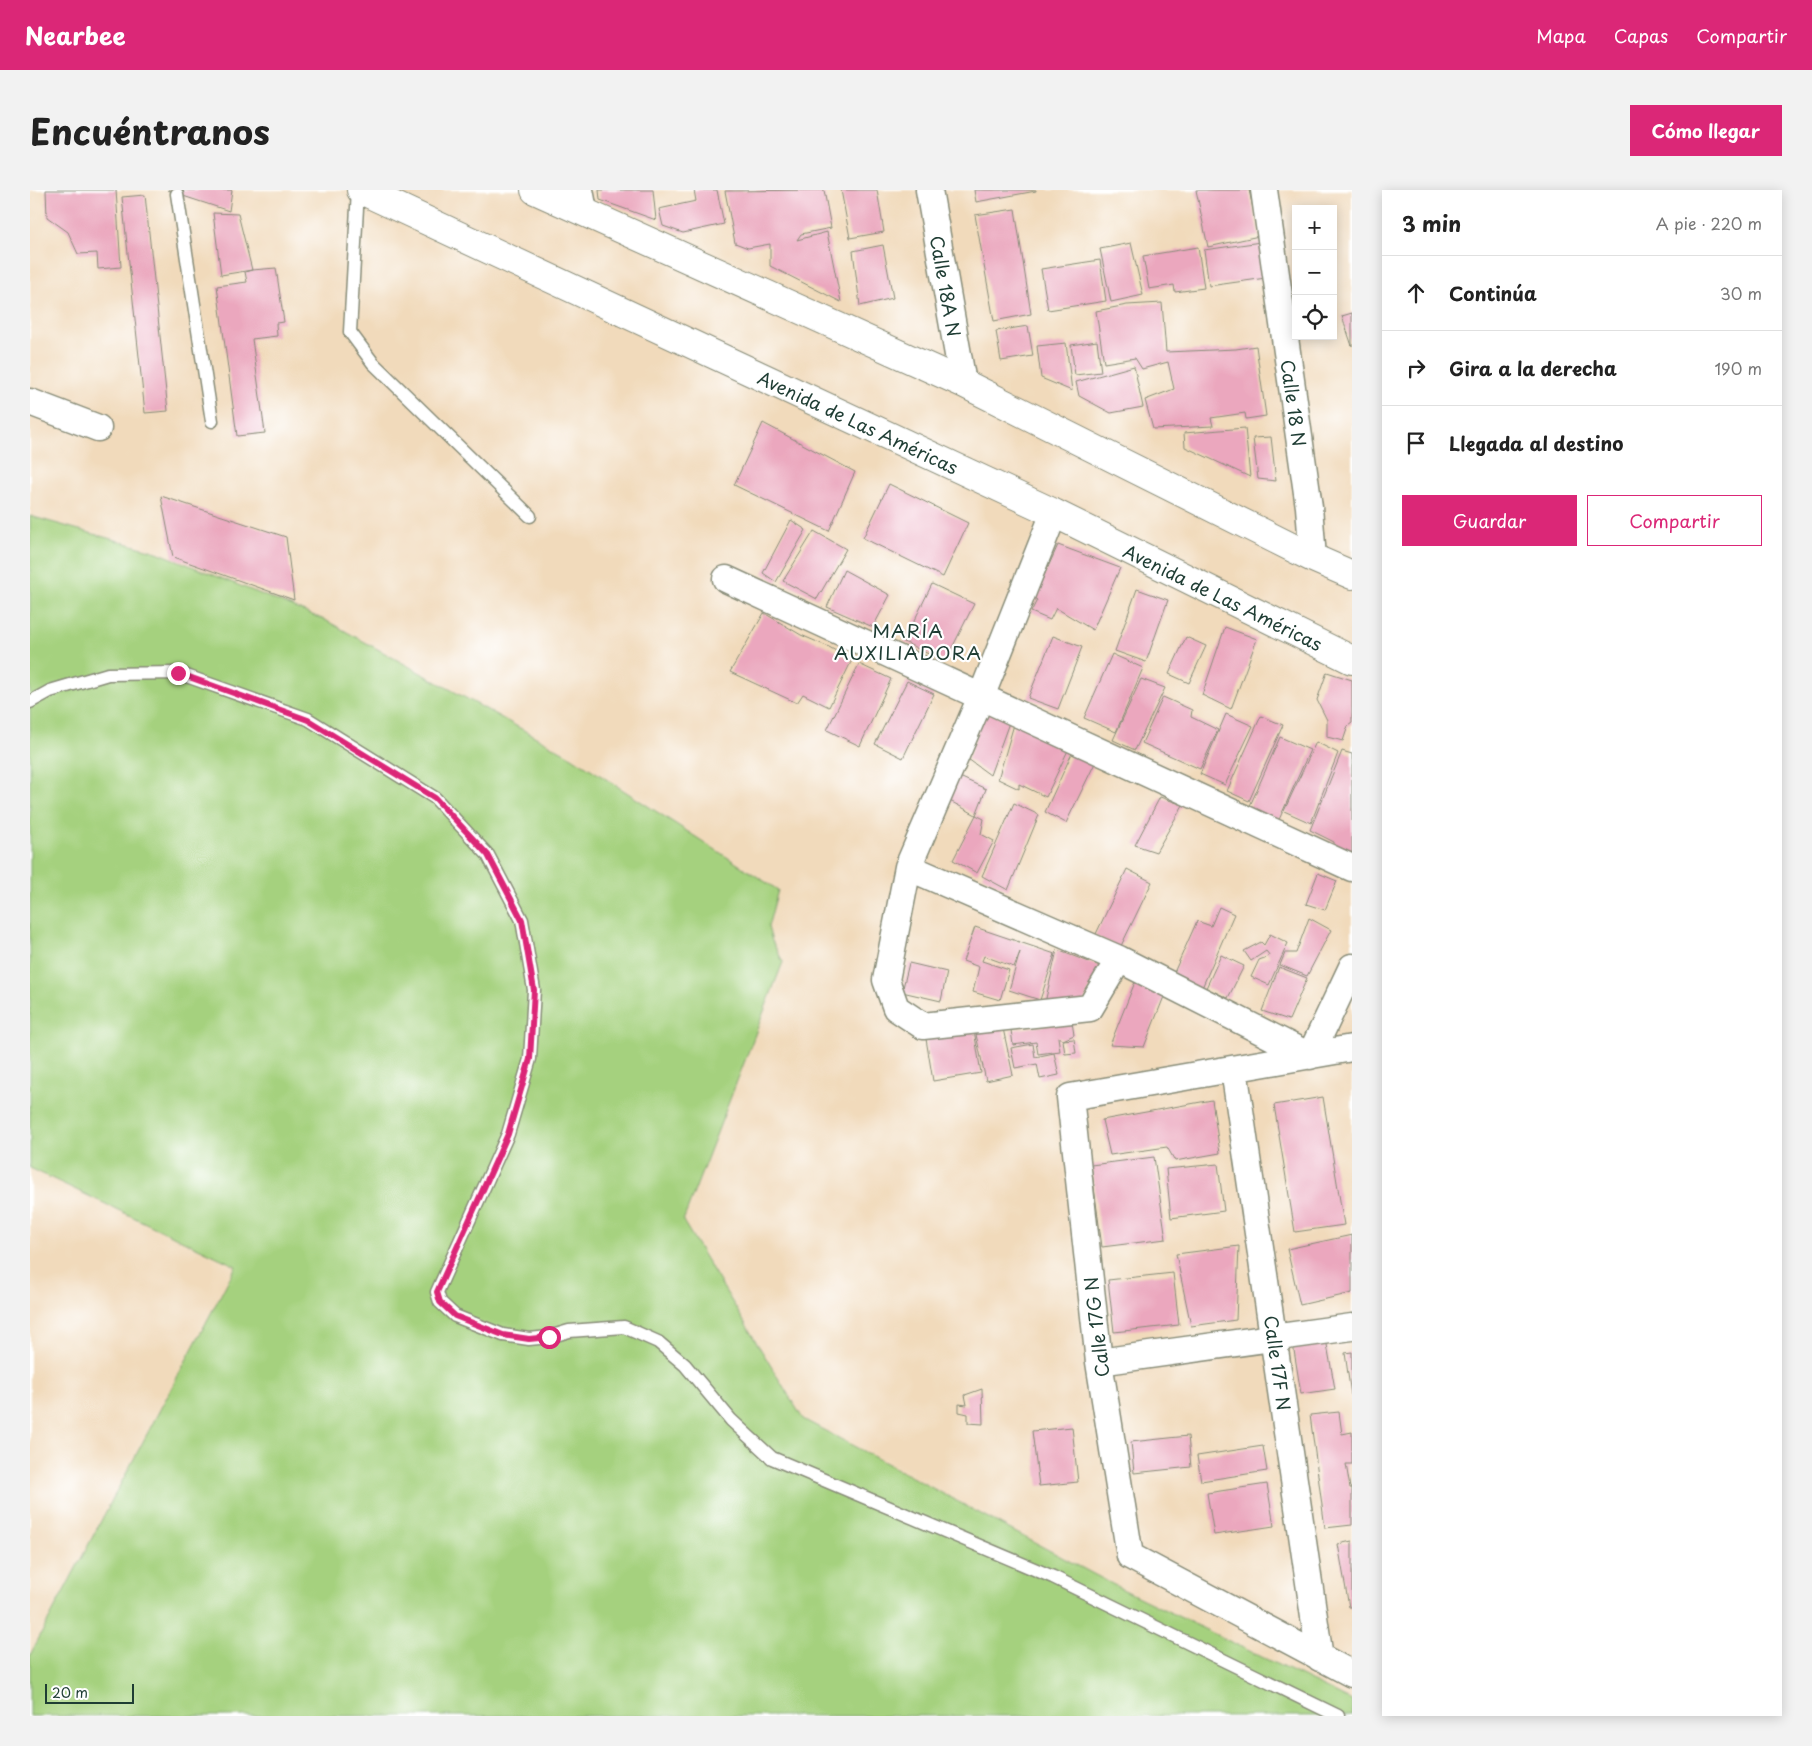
<!DOCTYPE html>
<html lang="es">
<head>
<meta charset="utf-8">
<style>
	body { margin:0; font-family:"Playpen Sans",sans-serif; background:#f2f2f2; color:#222 }
	.controls { position:absolute; right:15px; top:15px; display:grid; overflow:hidden; border-radius:0px; box-shadow:0 2px 12px #0003 }
	.controls button { width:45px; height:45px; display:grid; place-items:center; padding:0; border:0; border-bottom:1px solid #e0e0e0; background:#fff; color:#222; font:25px sans-serif }
	.scale { position:absolute; left:15px; bottom:12px; width:89px; box-sizing:border-box; padding-left:5px; border:2px solid #1f3d34; border-top:0; font-size:14px; line-height:18px; white-space:nowrap; color:#1f3d34; -webkit-text-stroke:4px #fff; paint-order:stroke }
	.stop { position:absolute; width:15px; height:15px; margin:-11px; border:4px solid #db2777; border-radius:50%; background:#fff }
	.stop.end { background:#db2777; border-color:#fff; box-shadow:0 1px 5px #0008 }
	.list { margin:0; padding:0; list-style:none }
	h2 { display:flex; justify-content:space-between; align-items:center; height:65px; margin:0; padding:0 20px; font-size:21px }
	h2 small { font-size:16px; font-weight:400; color:#767676 }
	.list li { display:grid; grid-template-columns:32px 1fr auto; gap:15px; align-items:center; box-sizing:border-box; height:75px; padding:0 20px; border-top:1px solid #e0e0e0 }
	.list b { display:block; font-size:19px; white-space:nowrap }
	.list em { font-size:16px; font-style:normal; color:#767676 }
	.actions { display:flex; gap:10px; padding:15px 20px }
	.actions a { flex:1; padding:11px 0; border:1px solid #db2777; border-radius:0px; text-align:center; font-size:18px; color:#db2777 }
	.actions .main { background:#db2777; color:#fff }
	.icon { flex:none; width:28px; height:28px; fill:none; stroke:currentColor; stroke-width:2; stroke-linecap:round; stroke-linejoin:round }
	.map { position:relative; flex:none; width:1322px; height:1526px; overflow:hidden; border-radius:0px }
	header { display:flex; align-items:center; gap:30px; box-sizing:border-box; height:70px; padding:0 25px; background:#db2777; color:#fff }
	header strong { font-size:24px }
	nav { display:flex; gap:28px; margin-inline-start:auto; font-size:18px }
	.intro { display:flex; align-items:center; justify-content:space-between; box-sizing:border-box; height:120px; padding:0 30px }
	h1 { margin:0; font-size:35px }
	.button { padding:12px 22px; border-radius:0px; background:#db2777; color:#fff; font-size:18px; font-weight:700 }
	main { display:flex; gap:30px; padding:0 30px }
	aside { flex:1; background:#fff; border-radius:0px; box-shadow:0 2px 12px #0003 }
	.map>svg:first-child { display:block }
</style>
</head>
<body>
<header>
<strong>Nearbee</strong>
<nav><a>Mapa</a><a>Capas</a><a>Compartir</a></nav>
</header>
<div class="intro"><h1>Encuéntranos</h1><a class="button">Cómo llegar</a></div>
<main>
<div class="map">
<svg width="1322" height="1526" viewBox="0 0 1322 1526">
	<rect width="100%" height="100%" fill="#fff"/>
	<filter id="ink" filterUnits="userSpaceOnUse"><feTurbulence type="fractalNoise" baseFrequency=".02" numOctaves="2"/><feDisplacementMap in="SourceGraphic" scale="10" xChannelSelector="R" yChannelSelector="G"/><feConvolveMatrix kernelMatrix="1 2 1 2 8 2 1 2 1" color-interpolation-filters="sRGB"/></filter>
	<filter id="wash" filterUnits="userSpaceOnUse"><feTurbulence type="fractalNoise" baseFrequency=".0096" numOctaves="4" result="noise"/><feDisplacementMap in="SourceGraphic" scale="20" xChannelSelector="R" yChannelSelector="G"/><feGaussianBlur stdDeviation="1.12" result="paint"/><feColorMatrix in="noise" values="0 0 0 0 0 0 0 0 0 0 0 0 0 0 0 0 0 1.4 0 .05"/><feComposite in="paint" operator="in"/></filter>
	<g filter="url(#wash)">
		<rect width="100%" height="100%" fill="#f1dabb"/>
		<!-- green -->
		<path fill="#a5d17e" stroke="#628759" d="M0 326 127 362 297 431 542 567 748 700 738 737 742 751 753 772 653 1031 773 1229 1084 1395 1322 1511V1526H0V1465L206 1076 0 978Z"/>
		<g id="blocks">
			<!-- building -->
			<path fill="#eba7be" d="M16 0H86L91 77 68 79 67 63 48 64 38 42 17 27Z
				M138 0H202L199 21 147 4Z
				M569 0H623L626 30 570 10Z
				M664 0H687L694 34 653 43 633 36 629 19 666 11Z
				M794 0 801 38 771 44 767 50 797 42 811 112 740 76V54L718 58 705 53 695 1Z
				M811 0H847L854 42 820 48Z
				M944 0H1006V1L946 12Z
				M1166 0H1219L1229 46 1178 57Z
				M115 5 138 221 115 223 92 7Z
				M985 19 1001 124 964 131 945 25Z
				M183 23 208 24 222 80 246 78 254 132 246 133 247 146 222 149 235 243 207 246 187 96 217 92 215 82 222 80 191 85Z
				M1231 52 1236 88 1179 96 1174 60Z
				M1101 53 1113 105 1081 112 1070 59Z
				M853 55 863 108 830 116 823 61Z
				M1168 57 1174 98 1145 102 1144 95 1119 99 1113 66Z
				M1070 70 1076 111 1018 120 1011 79Z
				M1132 113 1136 162 1206 159 1226 156 1236 226 1216 229 1215 223 1181 228 1183 236 1123 239 1115 210 1144 199 1138 172 1112 179 1105 168 1074 173 1066 121 1097 115Z
				M1322 123V156L1312 126Z
				M998 136 1003 166 971 171 966 141Z
				M1067 151 1071 182 1045 185 1041 155Z
				M1036 153 1042 201 1011 188 1007 156Z
				M1104 176 1113 217 1081 223 1049 206 1046 192Z
				M733 233 825 282 799 341 704 295Z
				M1215 238 1220 287 1155 257 1154 243Z
				M1241 247 1246 291 1228 289 1223 248Z
				M859 294 938 333 913 387 833 348Z
				M131 306 256 347 264 410 143 367Z
				M761 330 776 340 746 392 733 383Z
				M784 341 816 359 787 409 753 391Z
				M1028 355 1090 378 1063 440 1026 418 1020 430 1001 422 1007 410 1004 408Z
				M814 380 860 405 843 437 797 417Z
				M902 394 944 414 915 472 874 452Z
				M1107 399 1138 410 1116 472 1085 461Z
				M734 423 771 445 799 457 822 470 799 517 773 504 767 513 700 482Z
				M1195 437 1227 449 1201 519 1172 505Z
				M1023 446 1052 457 1028 519 998 508Z
				M1156 447 1176 456 1159 493 1139 484Z
				M1082 464 1113 478 1086 542 1054 528Z
				M829 474 861 489 830 556 797 540Z
				M1297 482 1322 490V533L1318 536 1313 551 1297 547V530L1287 510Z
				M1111 489 1135 498 1105 560 1083 550Z
				M877 491 904 504 873 568 845 554Z
				M1133 507 1162 520 1161 527 1188 540 1170 579 1112 553Z
				M955 521 980 530 960 585 938 569Z
				M1196 524 1223 536 1195 595 1170 584Z
				M1231 526 1253 535 1219 611 1197 601Z
				M985 531 1040 556 1016 607 989 594V599L968 589Z
				M1250 547 1280 560 1248 632 1219 618Z
				M1286 552 1308 563 1281 633 1254 621Z
				M1043 561 1065 573 1036 633 1015 622Z
				M1312 561 1322 564V664L1304 656V652L1280 640Z
				M921 583 956 599 946 625 920 611Z
				M1130 607 1153 615 1126 662 1105 655Z
				M984 613 1009 625 978 700 952 686Z
				M946 625 954 629 951 644 964 651 947 683 923 670Z
				M1097 679 1122 692 1090 758 1065 746Z
				M1288 683 1307 691 1295 720 1276 714Z
				M1189 717 1204 724 1171 800 1142 787 1167 731 1181 736Z
				M1279 728 1301 740 1277 786 1250 775 1255 763H1266Z
				M945 737 1025 764 1010 810 979 800 990 762 984 777 954 766 952 771 979 780 970 810 943 802 949 777 933 771Z
				M1240 744 1258 753 1239 795 1221 787 1229 770 1240 766 1236 761 1221 771 1214 761 1231 752 1234 755Z
				M1027 760 1070 776 1053 814 1014 817Z
				M1191 765 1214 776 1198 808 1176 798Z
				M879 773 917 782 911 811 872 802Z
				M1249 777 1277 788 1259 830 1232 821Z
				M1107 787 1137 799 1114 857 1080 855Z
				M971 829 983 885 956 891 944 835Z
				M1042 832 1044 845 1033 850 1044 849 1046 863 1035 864 1033 850 1028 847 1030 861 1008 864 1006 852 983 855 981 840Z
				M944 840 951 883 903 891 896 849Z
				M1003 854 1005 867 1024 863 1029 885 1010 889 1007 874 985 878 981 858Z
				M1293 907 1314 1035 1265 1042 1244 915Z
				M1182 910 1190 963 1145 971 1137 957 1080 965 1072 930Z
				M1124 967 1136 1049 1072 1057 1061 975Z
				M1188 974 1194 1021 1141 1028 1136 979Z
				M1322 1045V1103L1270 1115 1257 1059Z
				M1209 1056 1206 1130 1161 1136 1146 1064Z
				M1143 1083 1149 1135 1084 1142 1078 1090Z
				M1296 1149 1305 1199 1271 1204 1263 1154Z
				M1322 1162V1205H1321L1315 1163Z
				M952 1199 953 1234 938 1233V1224L929 1222V1214L937 1215 935 1205Z
				M1309 1222 1312 1244 1322 1242V1274H1316L1320 1298H1322V1335L1295 1338 1280 1225Z
				M1042 1237 1048 1292 1009 1296 1002 1241Z
				M1158 1246 1161 1277 1104 1283 1101 1252Z
				M1233 1256 1237 1281 1171 1291 1167 1266Z
				M1237 1294 1244 1336 1184 1345 1177 1303Z
				M1322 1351V1417H1319L1308 1354Z"/>
		</g>
	</g>
	<g filter="url(#ink)">
		<use href="#blocks" fill-opacity="0" stroke="#888c78" stroke-width="1"/>
		<g fill="none" stroke-linecap="round" stroke-linejoin="round">
			<!-- lane casing -->
			<g stroke="#888c78" stroke-width="15">
				<path id="lane" d="M328 0 320 142 343 173 500 326
					M147 4 182 231
					M0 512 20 501 78 484 148 483 278 529 405 608 458 665 492 730 504 800 500 869 478 944 407 1102 410 1112 425 1126 473 1145 499 1149 519 1147 539 1141 594 1137 628 1152 655 1175 701 1230 742 1268 1023 1387 1308 1526"/>
			</g>
			<!-- street casing -->
			<g stroke="#888c78" stroke-width="29">
				<path id="street" d="M550 0 554 21
					M899 0 933 193
					M1234 0 1279 317 1283 368
					M0 212 68 238
					M1024 323 951 507 878 677 856 790 866 818 893 836 1060 818 1089 769
					M696 389 1322 678
					M878 677 1089 769 1280 866 1322 777
					M1322 858 1040 907 1069 1172 1100 1366 1322 1484
					M1204 879 1290 1468
					M1069 1172 1322 1137"/>
			</g>
			<!-- secondary casing -->
			<g stroke="#888c78" stroke-width="30">
				<path id="secondary" d="M331 0 1024 323 1322 470
					M505 0 933 193 1283 368 1322 385"/>
			</g>
			<!-- lane -->
			<use href="#lane" stroke="#fff" stroke-width="12"/>
			<!-- street -->
			<use href="#street" stroke="#fff" stroke-width="26"/>
			<!-- secondary -->
			<use href="#secondary" stroke="#fff" stroke-width="28"/>
		</g>
	</g>
	<g fill="none" stroke-linecap="round" stroke-linejoin="round" filter="url(#ink)">
		<!-- route -->
		<path stroke="#db2777" stroke-width="6" d="M148 483 278 530 405 608 458 665 492 730 504 800 500 869 478 944 407 1102 410 1112 425 1126 473 1145 499 1149 519 1147"/>
	</g>
	<g text-anchor="middle" dominant-baseline="central" stroke-width="4.5" stroke-linejoin="round" paint-order="stroke">
		<!-- street labels -->
		<g font-size="18" fill="#1f3d34" stroke="#fff">
			<text transform="translate(916 96) rotate(80)">Calle 18A N</text>
			<text transform="translate(1264 213) rotate(82)">Calle 18 N</text>
			<text transform="translate(828 232) rotate(25)">Avenida de Las Américas</text>
			<text transform="translate(1193 407) rotate(26)">Avenida de Las Américas</text>
			<text transform="translate(1066 1137) rotate(-97)">Calle 17G N</text>
			<text transform="translate(1248 1173) rotate(82)">Calle 17F N</text>
		</g>
		<!-- neighbourhood labels -->
		<g font-size="19" letter-spacing="1" fill="#1f3d34" stroke="#fff">
			<text x="878" y="440">MARÍA<tspan x="878" dy="22">AUXILIADORA</tspan></text>
		</g>
	</g>
</svg>
<div class="controls">
<button>+</button>
<button>−</button>
<button><svg class="icon" aria-label="locate" viewBox="0 0 24 24"><circle cx="12" cy="12" r="6"/><path d="M12 2v4M12 18v4M2 12h4M18 12h4"/></svg></button>
</div>
<div class="scale">20 m</div>
<div class="stop" style="left:519px;top:1147px"></div>
<div class="stop end" style="left:148px;top:483px"></div>
</div>
<aside>
<h2>3 min<small>A pie · 220 m</small></h2>
<ul class="list">
<li><svg class="icon" aria-label="ahead" viewBox="0 0 24 24"><path d="M12 20V5M6 11l6-6 6 6"/></svg><div><b>Continúa</b></div><em>30 m</em></li>
<li><svg class="icon" aria-label="right" viewBox="0 0 24 24"><path d="M7 20v-9h11M14 6l5 5-5 5"/></svg><div><b>Gira a la derecha</b></div><em>190 m</em></li>
<li><svg class="icon" aria-label="arrive" viewBox="0 0 24 24"><path d="M6 21V4h12l-3 4 3 4H6"/></svg><div><b>Llegada al destino</b></div></li>
</ul>
<div class="actions"><a class="main">Guardar</a><a>Compartir</a></div>
</aside>
</main>
</body>
</html>
